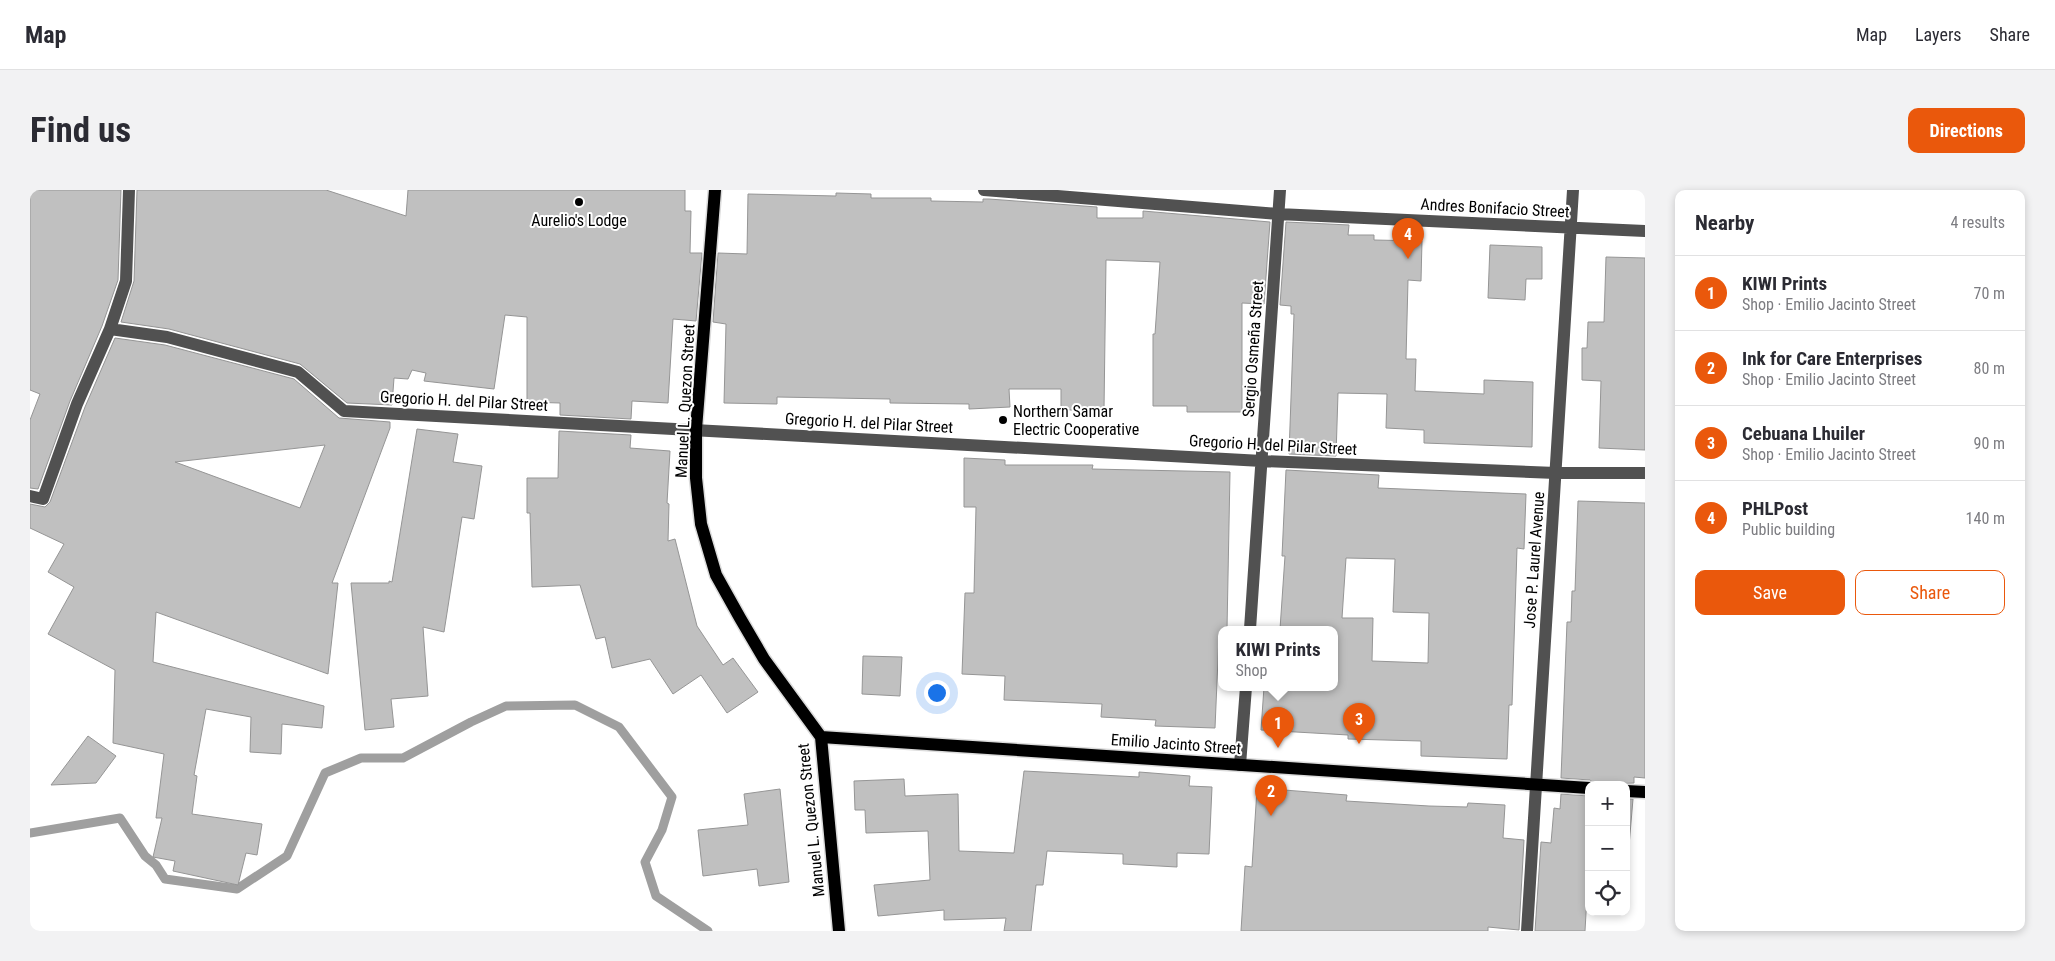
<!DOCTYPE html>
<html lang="en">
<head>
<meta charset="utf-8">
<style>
	body { margin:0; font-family:"Roboto Condensed",sans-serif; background:#f2f2f3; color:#2b2b33 }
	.controls { position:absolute; right:15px; bottom:15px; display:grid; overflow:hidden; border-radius:10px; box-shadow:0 2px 8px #0003 }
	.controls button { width:45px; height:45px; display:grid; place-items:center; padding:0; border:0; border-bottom:1px solid #e1e1e2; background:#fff; color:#2b2b33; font:25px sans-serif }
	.you { position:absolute; left:906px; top:502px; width:18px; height:18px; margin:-12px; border:4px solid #fff; border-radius:50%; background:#1a73e8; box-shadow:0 0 0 8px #1a73e833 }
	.badge { display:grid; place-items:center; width:32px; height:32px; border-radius:50%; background:#ea580c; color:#fff; font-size:16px; font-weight:700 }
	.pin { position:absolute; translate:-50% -41px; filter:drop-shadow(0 1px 2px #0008) }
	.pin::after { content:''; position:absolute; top:26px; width:18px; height:15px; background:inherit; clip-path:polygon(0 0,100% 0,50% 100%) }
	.popup { position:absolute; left:1188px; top:436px; width:120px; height:65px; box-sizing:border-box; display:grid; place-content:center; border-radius:10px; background:#fff; filter:drop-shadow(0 1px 4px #0005); font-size:16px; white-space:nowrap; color:#7c7c81 }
	.popup b { font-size:19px; color:#2b2b33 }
	.popup::after { content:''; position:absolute; left:50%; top:100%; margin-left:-10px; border:10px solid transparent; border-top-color:#fff }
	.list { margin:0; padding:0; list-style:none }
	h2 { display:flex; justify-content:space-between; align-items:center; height:65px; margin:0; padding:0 20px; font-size:21px }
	h2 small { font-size:16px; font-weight:400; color:#7c7c81 }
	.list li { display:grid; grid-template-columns:32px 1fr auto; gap:15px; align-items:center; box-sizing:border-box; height:75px; padding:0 20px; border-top:1px solid #e1e1e2 }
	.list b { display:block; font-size:19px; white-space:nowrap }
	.list p { margin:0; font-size:16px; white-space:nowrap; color:#7c7c81 }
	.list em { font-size:16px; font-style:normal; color:#7c7c81 }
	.actions { display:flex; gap:10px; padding:15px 20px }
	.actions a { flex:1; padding:11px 0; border:1px solid #ea580c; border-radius:10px; text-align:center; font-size:18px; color:#ea580c }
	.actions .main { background:#ea580c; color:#fff }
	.icon { flex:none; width:28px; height:28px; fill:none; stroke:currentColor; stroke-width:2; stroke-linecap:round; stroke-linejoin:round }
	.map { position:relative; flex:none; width:1615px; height:741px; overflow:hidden; border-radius:10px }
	header { display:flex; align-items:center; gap:30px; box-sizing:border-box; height:70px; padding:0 25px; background:#fff; border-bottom:1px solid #e1e1e2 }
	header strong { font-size:24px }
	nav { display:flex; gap:28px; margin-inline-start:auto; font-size:18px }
	.intro { display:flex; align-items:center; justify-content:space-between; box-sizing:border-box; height:120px; padding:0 30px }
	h1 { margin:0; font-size:35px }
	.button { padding:12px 22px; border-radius:10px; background:#ea580c; color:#fff; font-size:18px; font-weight:700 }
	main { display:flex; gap:30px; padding:0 30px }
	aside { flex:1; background:#fff; border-radius:10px; box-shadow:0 2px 8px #0003 }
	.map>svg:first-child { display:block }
</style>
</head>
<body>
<header>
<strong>Map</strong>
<nav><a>Map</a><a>Layers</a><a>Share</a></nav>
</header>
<div class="intro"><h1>Find us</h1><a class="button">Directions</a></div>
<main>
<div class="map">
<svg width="1615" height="741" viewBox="0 0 1615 741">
	<rect width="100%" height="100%" fill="#fff"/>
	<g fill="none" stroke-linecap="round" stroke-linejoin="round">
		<!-- stream -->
		<path stroke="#9f9f9f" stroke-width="9" d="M0 643 90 628 115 666 126 675 135 689 207 699 257 666 295 583 331 568H373L441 532 476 516 545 515 589 537 642 607 632 640 615 672 626 706 678 741"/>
	</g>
	<!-- building -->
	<path fill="#c0c0c0" stroke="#959595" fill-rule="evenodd" d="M0 0H91L88 90 72 136 40 211 8 299 0 298V230L10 204 0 200Z
		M107 0H296L376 26 378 0H655V21H661L660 63H672L666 131 643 129 638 213 602 211 601 229 530 225V213L497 212V127L475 125 464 199 394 191 396 183 382 180 378 189 364 188 362 215 317 213 270 174 139 139 91 132 104 91Z
		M806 3 841 4V8H901V11L953 12V9H959L1067 17V28H1113V21L1240 32 1234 114 1212 113V222H1157V216H1123V144H1125L1130 72 1076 70 1074 220H1031V199H979L980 217 939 219V214L860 213V209L747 207V214L694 213 696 134 683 132 688 63 717 64 718 4 806 6Z
		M1256 32 1319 35 1318 45H1344V50L1392 51 1391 91 1378 90 1376 169H1386L1385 201 1454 204V190L1503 192 1502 257 1394 253V240L1356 238 1357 204 1308 203 1306 266 1259 264 1264 124H1261V116L1250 115Z
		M1460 55 1512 57V89H1496L1495 110 1458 108Z
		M1576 67 1615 68V260L1569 258 1571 191 1552 190V158H1557L1558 132H1574Z
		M85 148 135 155 264 189 309 228 360 232V238L302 393H308L298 484 126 422 123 472 294 516 292 538 252 534 251 564 220 562 221 527 176 519 164 585 167 586 162 624 232 634 227 665 216 663 208 695 143 681 145 671 123 667 132 628H126L134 564 83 553 85 480 18 444 44 397 18 382 34 354 0 338V314L15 317 20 312 55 217ZM295 255 270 318 145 272Z
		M387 239 428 244 423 272 452 276 444 329 432 327 414 442 393 437 398 506 361 509 364 537 335 540 321 393H359V391L362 392Z
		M529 241 601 245 600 258 640 261 637 313 639 314 638 351 645 349 667 436 693 475 703 468 728 502 697 523 671 485 643 504 620 469 582 478 575 447 566 449 550 395 502 397 500 323H497V288H528Z
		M934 268 975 270V275H1063L1062 279 1200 282 1197 439H1192V445H1189L1185 538 1125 536 1126 530 1071 527 1072 514 974 510 975 486 932 484 935 403H944L946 317H934Z
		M1256 280 1349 285 1348 298 1496 304 1494 359 1487 358 1482 515H1479L1477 569 1391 566V551L1318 549V545L1231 540 1234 497H1304V439H1250L1255 366H1252ZM1316 368 1365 369 1363 422 1399 423 1398 473 1342 471 1343 428H1312Z
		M1548 311 1615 313V588L1604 587V593L1566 595 1560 590 1531 588 1537 432H1541L1542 401H1545Z
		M833 466 872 467 870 506 832 504Z
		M58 546 86 566 66 593 21 595Z
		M994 581 1109 587V582L1160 586 1159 596 1182 597 1179 664 1147 663V677L1093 674V664L1017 661 1013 695H1006L1001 741H974L976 728 914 730V720L848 726 844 695 900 690 898 641 836 643 835 620H825L824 591 874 589 875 606 928 604 929 661 984 663Z
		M1229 598 1317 605 1316 611 1399 616 1437 617 1438 613 1475 615 1473 648 1494 650 1489 740 1458 737V741H1211L1215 676 1222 677 1227 599Z
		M750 599 759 692 729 696 727 679 673 686 668 640 718 635 714 604Z
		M1531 604 1559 606V670L1555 741H1505L1511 652 1521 653 1524 618 1530 619Z
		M1596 609H1603L1599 656H1596Z"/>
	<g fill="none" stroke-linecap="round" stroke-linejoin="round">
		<!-- major casing -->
		<g stroke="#dbdbdb" stroke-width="15">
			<path id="major" d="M685 0 666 239V288L671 334 686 385 710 428 734 469 791 547 809 741
				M791 547 1559 598
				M1596 601 1615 602"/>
		</g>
		<!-- minor -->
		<path stroke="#515151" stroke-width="12" d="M954 0 1248 24 1615 41
			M80 139 137 147 268 182 314 221 1232 271 1526 283H1615
			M0 306 13 309 47 214 80 139 96 91 99 0
			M1220 439 1250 0
			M1210 575 1216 497
			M1497 741 1543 0"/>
		<!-- major -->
		<use href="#major" stroke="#000" stroke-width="12"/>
	</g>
	<!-- markers -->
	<g fill="#000" stroke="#fff" stroke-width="2">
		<circle cx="549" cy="12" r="5"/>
		<circle cx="973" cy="230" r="5"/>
	</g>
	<g text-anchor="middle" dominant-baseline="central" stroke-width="4" stroke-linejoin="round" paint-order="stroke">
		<!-- street labels -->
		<g font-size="16" fill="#000" stroke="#fff">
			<text transform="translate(1465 18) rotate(3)">Andres Bonifacio Street</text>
			<text transform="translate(1223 159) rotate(-86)">Sergio Osmeña Street</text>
			<text transform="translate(434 211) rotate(3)">Gregorio H. del Pilar Street</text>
			<text transform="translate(655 211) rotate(-87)">Manuel L. Quezon Street</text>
			<text transform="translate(839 233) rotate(3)">Gregorio H. del Pilar Street</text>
			<text transform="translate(1243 255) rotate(3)">Gregorio H. del Pilar Street</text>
			<text transform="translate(1504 370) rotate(-86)">Jose P. Laurel Avenue</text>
			<text transform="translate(1146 554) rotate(4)">Emilio Jacinto Street</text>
			<text transform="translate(781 630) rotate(-96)">Manuel L. Quezon Street</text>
		</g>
		<!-- poi labels -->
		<g font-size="16" fill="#000" stroke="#fff">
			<text x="549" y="30">Aurelio's Lodge</text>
			<text x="983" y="221" text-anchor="start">Northern Samar<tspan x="983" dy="18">Electric Cooperative</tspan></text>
		</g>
	</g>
</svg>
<div class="controls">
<button>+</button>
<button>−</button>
<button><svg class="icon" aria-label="locate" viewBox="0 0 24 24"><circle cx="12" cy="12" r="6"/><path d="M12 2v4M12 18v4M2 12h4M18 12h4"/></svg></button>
</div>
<div class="you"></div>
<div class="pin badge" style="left:1248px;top:558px">1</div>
<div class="popup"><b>KIWI Prints</b>Shop</div>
<div class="pin badge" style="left:1241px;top:626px">2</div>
<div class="pin badge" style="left:1329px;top:554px">3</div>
<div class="pin badge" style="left:1378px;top:69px">4</div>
</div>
<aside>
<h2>Nearby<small>4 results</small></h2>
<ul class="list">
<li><span class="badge">1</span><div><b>KIWI Prints</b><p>Shop · Emilio Jacinto Street</p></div><em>70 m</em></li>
<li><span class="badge">2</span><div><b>Ink for Care Enterprises</b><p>Shop · Emilio Jacinto Street</p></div><em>80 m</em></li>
<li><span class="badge">3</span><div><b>Cebuana Lhuiler</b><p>Shop · Emilio Jacinto Street</p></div><em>90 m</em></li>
<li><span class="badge">4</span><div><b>PHLPost</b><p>Public building</p></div><em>140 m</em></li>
</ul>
<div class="actions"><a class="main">Save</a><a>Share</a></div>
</aside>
</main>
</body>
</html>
